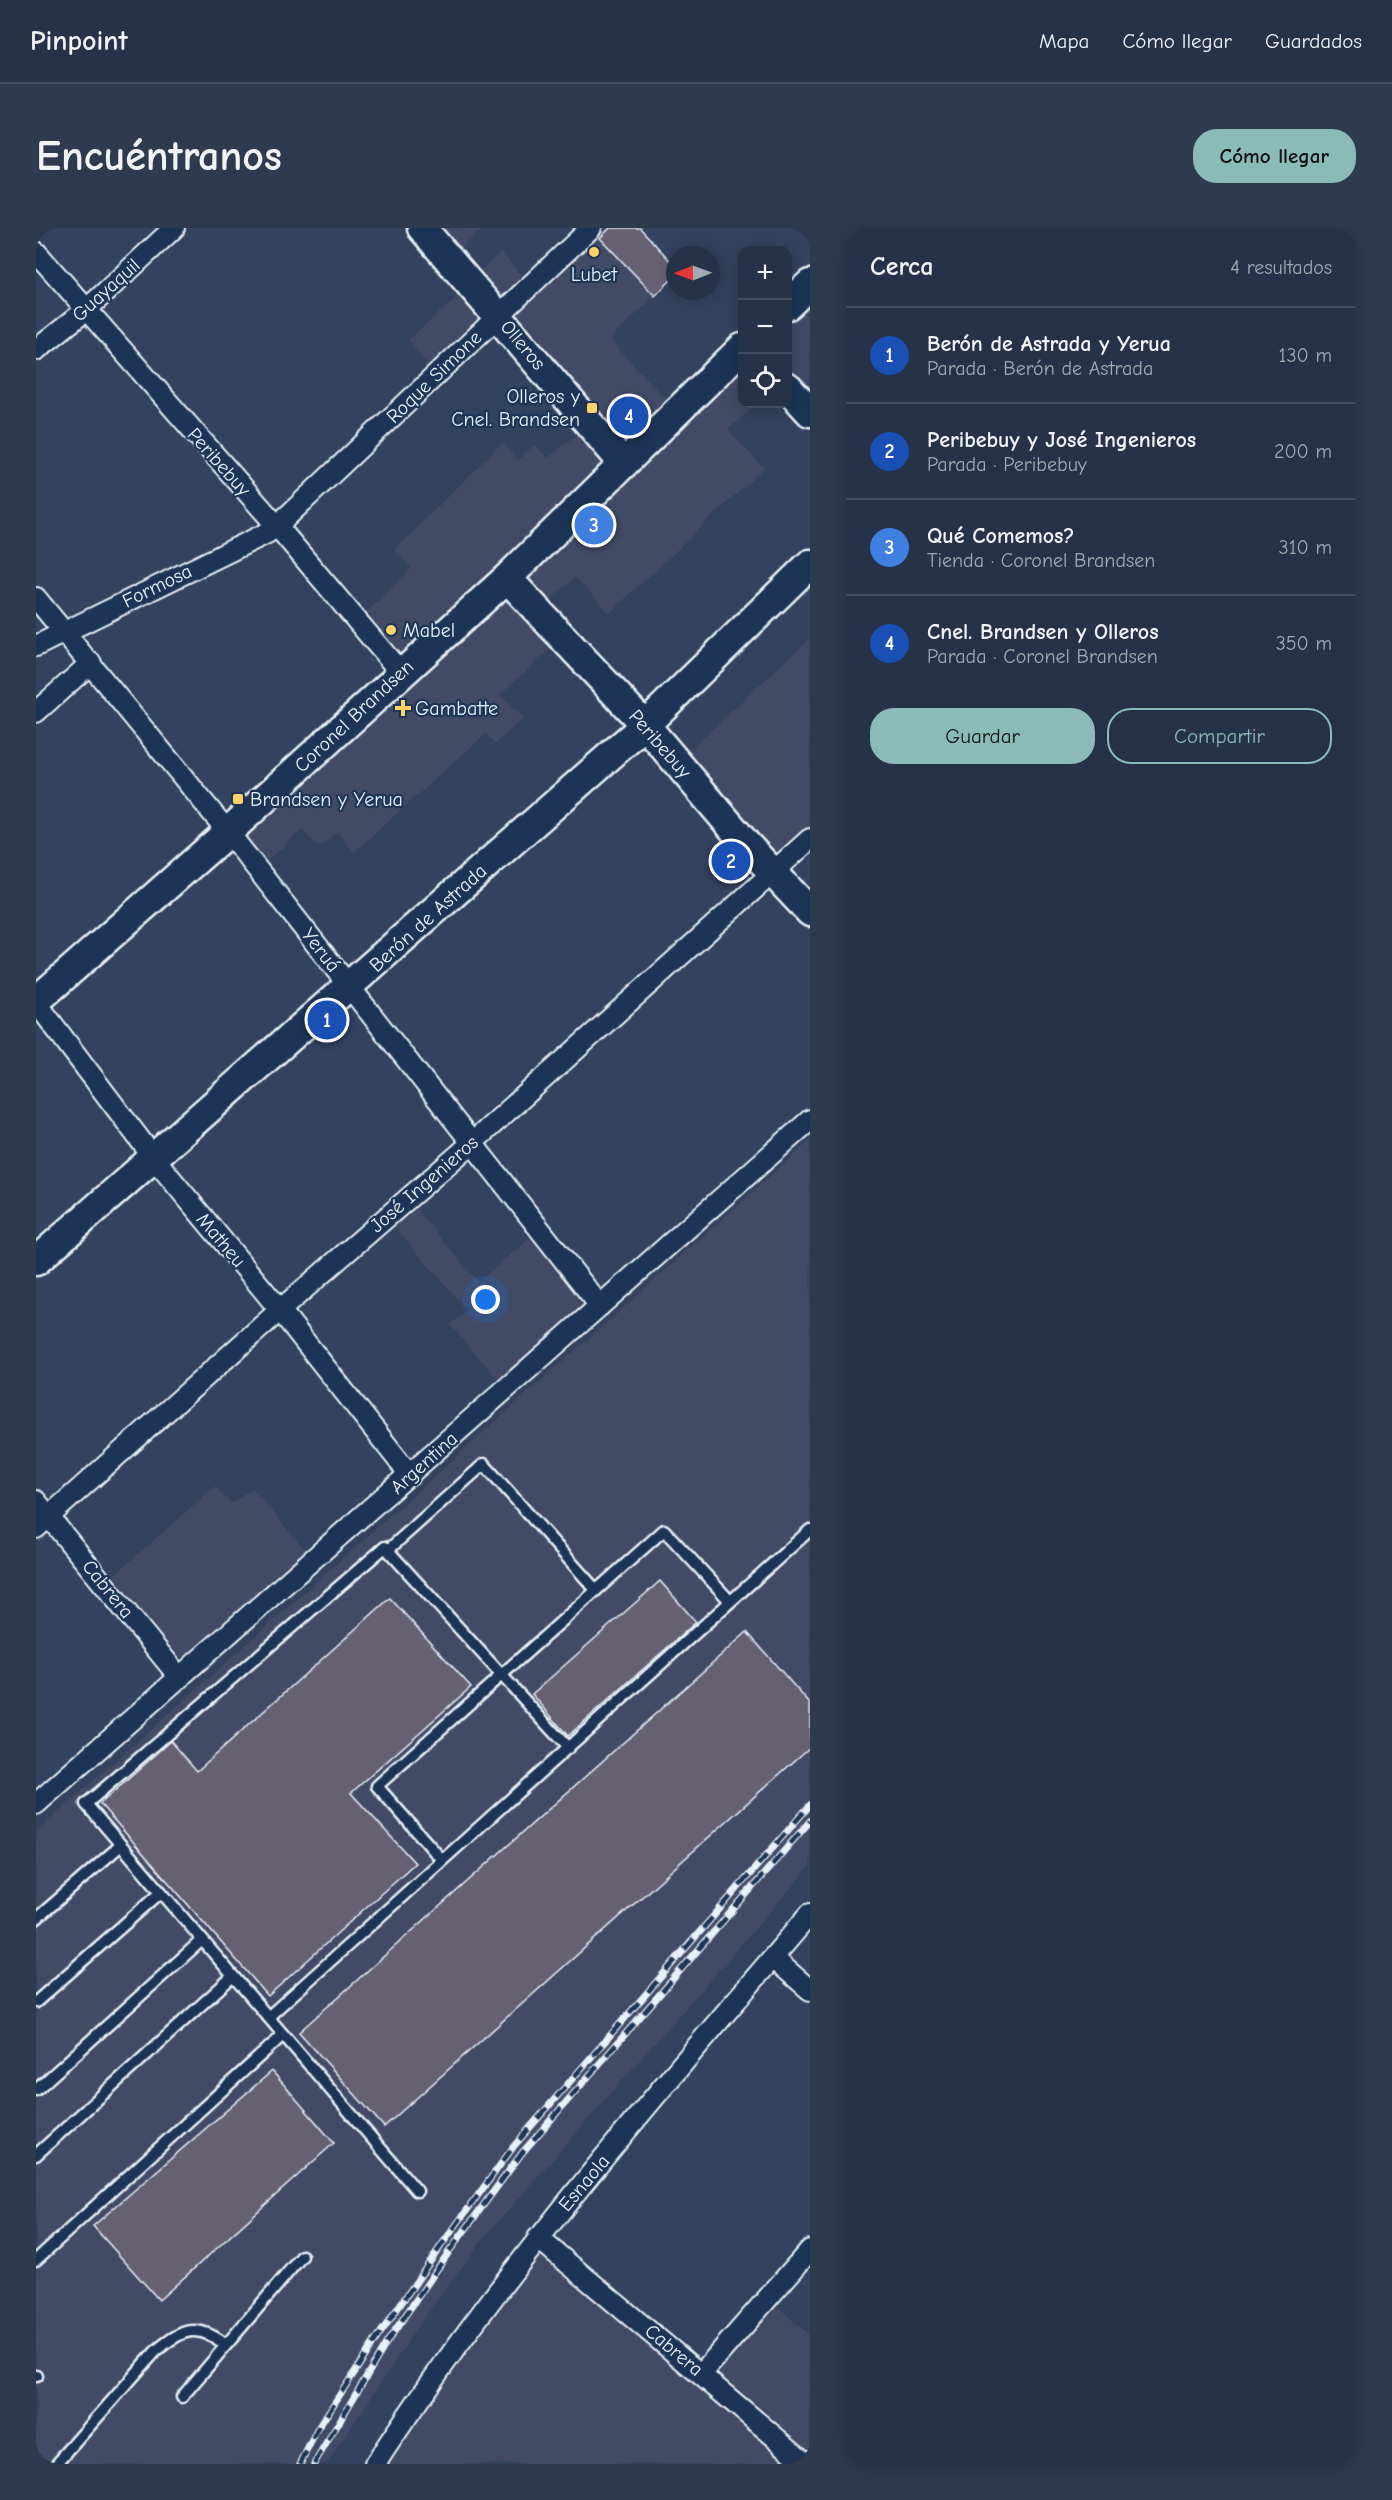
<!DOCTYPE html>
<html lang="es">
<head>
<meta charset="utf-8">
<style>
	body { margin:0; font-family:"Comic Neue",sans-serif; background:#2e3a4e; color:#f1f3f6 }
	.controls { position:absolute; right:18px; top:18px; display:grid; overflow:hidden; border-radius:12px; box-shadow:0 3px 15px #0003 }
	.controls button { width:54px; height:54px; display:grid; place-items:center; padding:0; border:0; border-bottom:2px solid #424d60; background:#263247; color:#f1f3f6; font:30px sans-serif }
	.compass { position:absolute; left:630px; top:18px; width:54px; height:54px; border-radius:50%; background:#263247; box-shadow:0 3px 15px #0003; rotate:269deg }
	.you { position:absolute; left:450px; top:1072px; width:21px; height:21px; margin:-15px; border:4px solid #fff; border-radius:50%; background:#1a73e8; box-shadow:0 0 0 9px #1a73e833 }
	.badge { display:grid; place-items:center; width:39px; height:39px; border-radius:50%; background:#8bbbb9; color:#fff; font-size:20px; font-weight:700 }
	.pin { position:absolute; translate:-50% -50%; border:3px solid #fff; box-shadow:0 2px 6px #0006 }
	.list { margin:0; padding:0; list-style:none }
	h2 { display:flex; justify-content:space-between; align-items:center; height:78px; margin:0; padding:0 24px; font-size:26px }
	h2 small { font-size:20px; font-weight:400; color:#a4aab4 }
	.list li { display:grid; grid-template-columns:39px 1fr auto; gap:18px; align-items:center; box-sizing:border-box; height:96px; padding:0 24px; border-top:2px solid #424d60 }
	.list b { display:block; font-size:22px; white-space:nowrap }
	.list p { margin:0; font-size:20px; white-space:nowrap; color:#a4aab4 }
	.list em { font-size:20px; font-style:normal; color:#a4aab4 }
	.actions { display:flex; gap:12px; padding:18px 24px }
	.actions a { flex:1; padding:14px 0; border:2px solid #8bbbb9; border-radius:24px; text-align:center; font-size:21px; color:#8bbbb9 }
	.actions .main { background:#8bbbb9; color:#111 }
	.icon { flex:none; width:33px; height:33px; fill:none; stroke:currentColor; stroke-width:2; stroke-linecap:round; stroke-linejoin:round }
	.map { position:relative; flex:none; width:774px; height:2236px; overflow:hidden; border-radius:24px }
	header { display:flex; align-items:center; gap:36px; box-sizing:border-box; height:84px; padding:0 30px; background:#263247; border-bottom:2px solid #424d60 }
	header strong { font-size:28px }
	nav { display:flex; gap:33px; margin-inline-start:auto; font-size:21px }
	.intro { display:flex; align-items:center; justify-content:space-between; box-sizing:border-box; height:144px; padding:0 36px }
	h1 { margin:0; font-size:42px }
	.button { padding:15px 27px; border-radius:24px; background:#8bbbb9; color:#111; font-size:21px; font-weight:700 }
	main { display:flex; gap:36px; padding:0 36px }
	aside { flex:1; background:#263247; border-radius:24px; box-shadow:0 3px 15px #0003 }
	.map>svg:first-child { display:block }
</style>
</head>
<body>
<header>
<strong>Pinpoint</strong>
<nav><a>Mapa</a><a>Cómo llegar</a><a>Guardados</a></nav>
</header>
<div class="intro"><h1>Encuéntranos</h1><a class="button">Cómo llegar</a></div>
<main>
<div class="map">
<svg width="774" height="2236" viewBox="0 0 774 2236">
	<rect width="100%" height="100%" fill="#33425f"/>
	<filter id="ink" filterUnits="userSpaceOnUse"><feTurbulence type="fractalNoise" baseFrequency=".0167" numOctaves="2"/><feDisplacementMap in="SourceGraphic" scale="12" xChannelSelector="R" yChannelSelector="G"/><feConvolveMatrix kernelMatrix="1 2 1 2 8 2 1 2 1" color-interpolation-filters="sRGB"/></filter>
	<g filter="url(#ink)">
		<!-- built -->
		<path fill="#424b65" d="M397 0H448L419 25Z
			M566 0H604L639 38V48L574 112 636 177 590 218 477 86Z
			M465 25 491 54 469 71H460L437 48Z
			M428 63 446 92 397 142 372 112Z
			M766 83 774 92 773 168 752 144V97Z
			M706 135V176H720L692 202 728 240 574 385 539 350 508 377 487 354Z
			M546 202 568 226 569 237 370 428 362 429 326 388 376 340 358 322 466 215 482 232 499 216 512 230Z
			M471 363 513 423 464 466 487 491 459 516 450 506 318 624 301 604 283 620 266 602 232 632 211 617 208 604Z
			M774 410V601L740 630 646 529Z
			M774 913V1638L447 2011 388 2089 291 2236H0V1604Z
			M377 977 442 1054 499 1006 548 1072 549 1080 466 1156 414 1097 431 1082 356 996Z
			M179 1258 195 1276 216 1260 273 1326 155 1430H147L141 1426 75 1350Z
			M505 2024 756 2236H351L492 2030 497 2025Z
			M739 2076 774 2108V2227L685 2148 683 2142 686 2136Z"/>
		<!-- building -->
		<path fill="#666173" stroke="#e8f1f8" stroke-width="1.5" d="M574 0H604L639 38V48L619 68 564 10Z
			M624 1353 660 1394 532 1508 496 1466Z
			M354 1370 435 1459 315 1565 379 1635 232 1768 64 1576 135 1513 161 1543Z
			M711 1404 774 1476V1519L348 1899 263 1804Z
			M236 1843 298 1915 123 2072 57 1998Z"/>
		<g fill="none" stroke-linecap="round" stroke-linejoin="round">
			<!-- lane casing -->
			<g stroke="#e8f1f8" stroke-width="15">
				<path id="lane" d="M352 1322 448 1236 560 1362
					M406 1632 341 1558 628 1302 694 1373
					M0 1691 85 1617
					M0 1774 125 1664
					M232 1789 774 1302
					M0 1862 166 1712
					M0 1927 197 1748
					M381 1963 50 1576 349 1319 532 1520
					M0 2032 247 1807
					M0 2148H1
					M146 2169 266 2028
					M20 2236 119 2124C145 2101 161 2094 190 2117"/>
			</g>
			<!-- street casing -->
			<g stroke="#e8f1f8" stroke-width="24">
				<path id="street" d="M0 24 241 298 365 445
					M0 122 49 83 138 0
					M0 370 192 604 564 1078
					M0 418 231 305 241 298 555 0
					M0 484 55 435
					M0 774 117 929 244 1082 374 1247
					M0 1273 144 1450
					M0 1300 244 1082 436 915 774 611
					M0 1576 774 892
					M737 1730 774 1762
					M502 2010 771 2236
					M666 2145 774 2022
					M339 2236C467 2041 622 1864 774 1686"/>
			</g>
			<!-- secondary casing -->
			<g stroke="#e8f1f8" stroke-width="33">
				<path id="secondary" d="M386 0 587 235
					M752 77 774 56
					M752 160 774 184
					M471 350 609 497 711 617 774 684
					M0 773 192 604 471 350 706 120
					M0 1033 609 497 774 336"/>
			</g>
			<!-- lane -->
			<use href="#lane" stroke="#1d3557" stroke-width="10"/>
			<!-- street -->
			<use href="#street" stroke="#1d3557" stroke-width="20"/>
			<!-- secondary -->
			<use href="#secondary" stroke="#1d3557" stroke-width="28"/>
			<!-- rail casing -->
			<g stroke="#e8f1f8" stroke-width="7">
				<path id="rail" d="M264 2236 282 2200 341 2110 407 2015 478 1918 774 1577
					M278 2236 351 2114 415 2021 486 1925 774 1593"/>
			</g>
			<!-- rail -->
			<use href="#rail" stroke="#1d3557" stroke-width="4.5" stroke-dasharray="14" stroke-linecap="butt"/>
		</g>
	</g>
	<!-- markers -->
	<g fill="#ffd166" stroke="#1d3557" stroke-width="2">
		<circle cx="558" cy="24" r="6"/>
		<rect x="550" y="174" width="12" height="12" rx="3"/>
		<circle cx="355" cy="402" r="6"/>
		<path d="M364 471h6v6h6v6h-6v6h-6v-6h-6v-6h6z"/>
		<rect x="196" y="565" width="12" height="12" rx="3"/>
	</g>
	<g text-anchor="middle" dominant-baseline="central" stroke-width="4.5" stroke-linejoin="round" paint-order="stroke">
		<!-- poi labels -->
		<g font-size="20" fill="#e8f1f8" stroke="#1d3557" text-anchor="start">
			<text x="558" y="46" text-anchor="middle">Lubet</text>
			<text x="544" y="168" text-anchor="end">Olleros y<tspan x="544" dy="23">Cnel. Brandsen</tspan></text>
			<text x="367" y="402">Mabel</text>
			<text x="379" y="480">Gambatte</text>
			<text x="214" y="571">Brandsen y Yerua</text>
		</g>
		<!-- street labels -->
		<g font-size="20" fill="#e8f1f8" stroke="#1d3557">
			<text transform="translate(70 62) rotate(-42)">Guayaquil</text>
			<text transform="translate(487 117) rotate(50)">Olleros</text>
			<text transform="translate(398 149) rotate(-44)">Roque Simone</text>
			<text transform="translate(183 234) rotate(48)">Peribebuy</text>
			<text transform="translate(121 358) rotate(-26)">Formosa</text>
			<text transform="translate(318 488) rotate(-43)">Coronel Brandsen</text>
			<text transform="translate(624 516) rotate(49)">Peribebuy</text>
			<text transform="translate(392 690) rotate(-42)">Berón de Astrada</text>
			<text transform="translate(285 722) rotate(52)">Yeruá</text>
			<text transform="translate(388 956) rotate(-41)">José Ingenieros</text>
			<text transform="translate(185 1012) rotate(50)">Matheu</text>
			<text transform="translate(388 1235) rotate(-42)">Argentina</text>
			<text transform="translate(72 1361) rotate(51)">Cabrera</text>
			<text transform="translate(548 1955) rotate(-50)">Esnaola</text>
			<text transform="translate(638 2122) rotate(40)">Cabrera</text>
		</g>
	</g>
</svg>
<div class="controls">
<button>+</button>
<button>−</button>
<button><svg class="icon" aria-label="locate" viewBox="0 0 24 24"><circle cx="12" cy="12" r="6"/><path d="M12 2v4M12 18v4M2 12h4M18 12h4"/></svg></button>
</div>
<svg class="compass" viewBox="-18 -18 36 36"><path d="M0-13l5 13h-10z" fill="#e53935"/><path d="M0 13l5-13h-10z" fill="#a4aab4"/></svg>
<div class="you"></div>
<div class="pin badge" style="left:291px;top:792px;background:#1a4fb4">1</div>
<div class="pin badge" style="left:695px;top:633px;background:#1a4fb4">2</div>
<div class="pin badge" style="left:558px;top:297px;background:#3f7fe0">3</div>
<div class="pin badge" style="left:593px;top:188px;background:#1a4fb4">4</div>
</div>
<aside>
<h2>Cerca<small>4 resultados</small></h2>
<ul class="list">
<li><span class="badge" style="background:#1a4fb4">1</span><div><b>Berón de Astrada y Yerua</b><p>Parada · Berón de Astrada</p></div><em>130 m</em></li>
<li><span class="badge" style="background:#1a4fb4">2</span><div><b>Peribebuy y José Ingenieros</b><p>Parada · Peribebuy</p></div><em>200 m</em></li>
<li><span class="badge" style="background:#3f7fe0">3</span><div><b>Qué Comemos?</b><p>Tienda · Coronel Brandsen</p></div><em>310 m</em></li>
<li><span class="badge" style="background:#1a4fb4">4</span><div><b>Cnel. Brandsen y Olleros</b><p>Parada · Coronel Brandsen</p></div><em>350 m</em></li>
</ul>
<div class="actions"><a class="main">Guardar</a><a>Compartir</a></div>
</aside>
</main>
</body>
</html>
